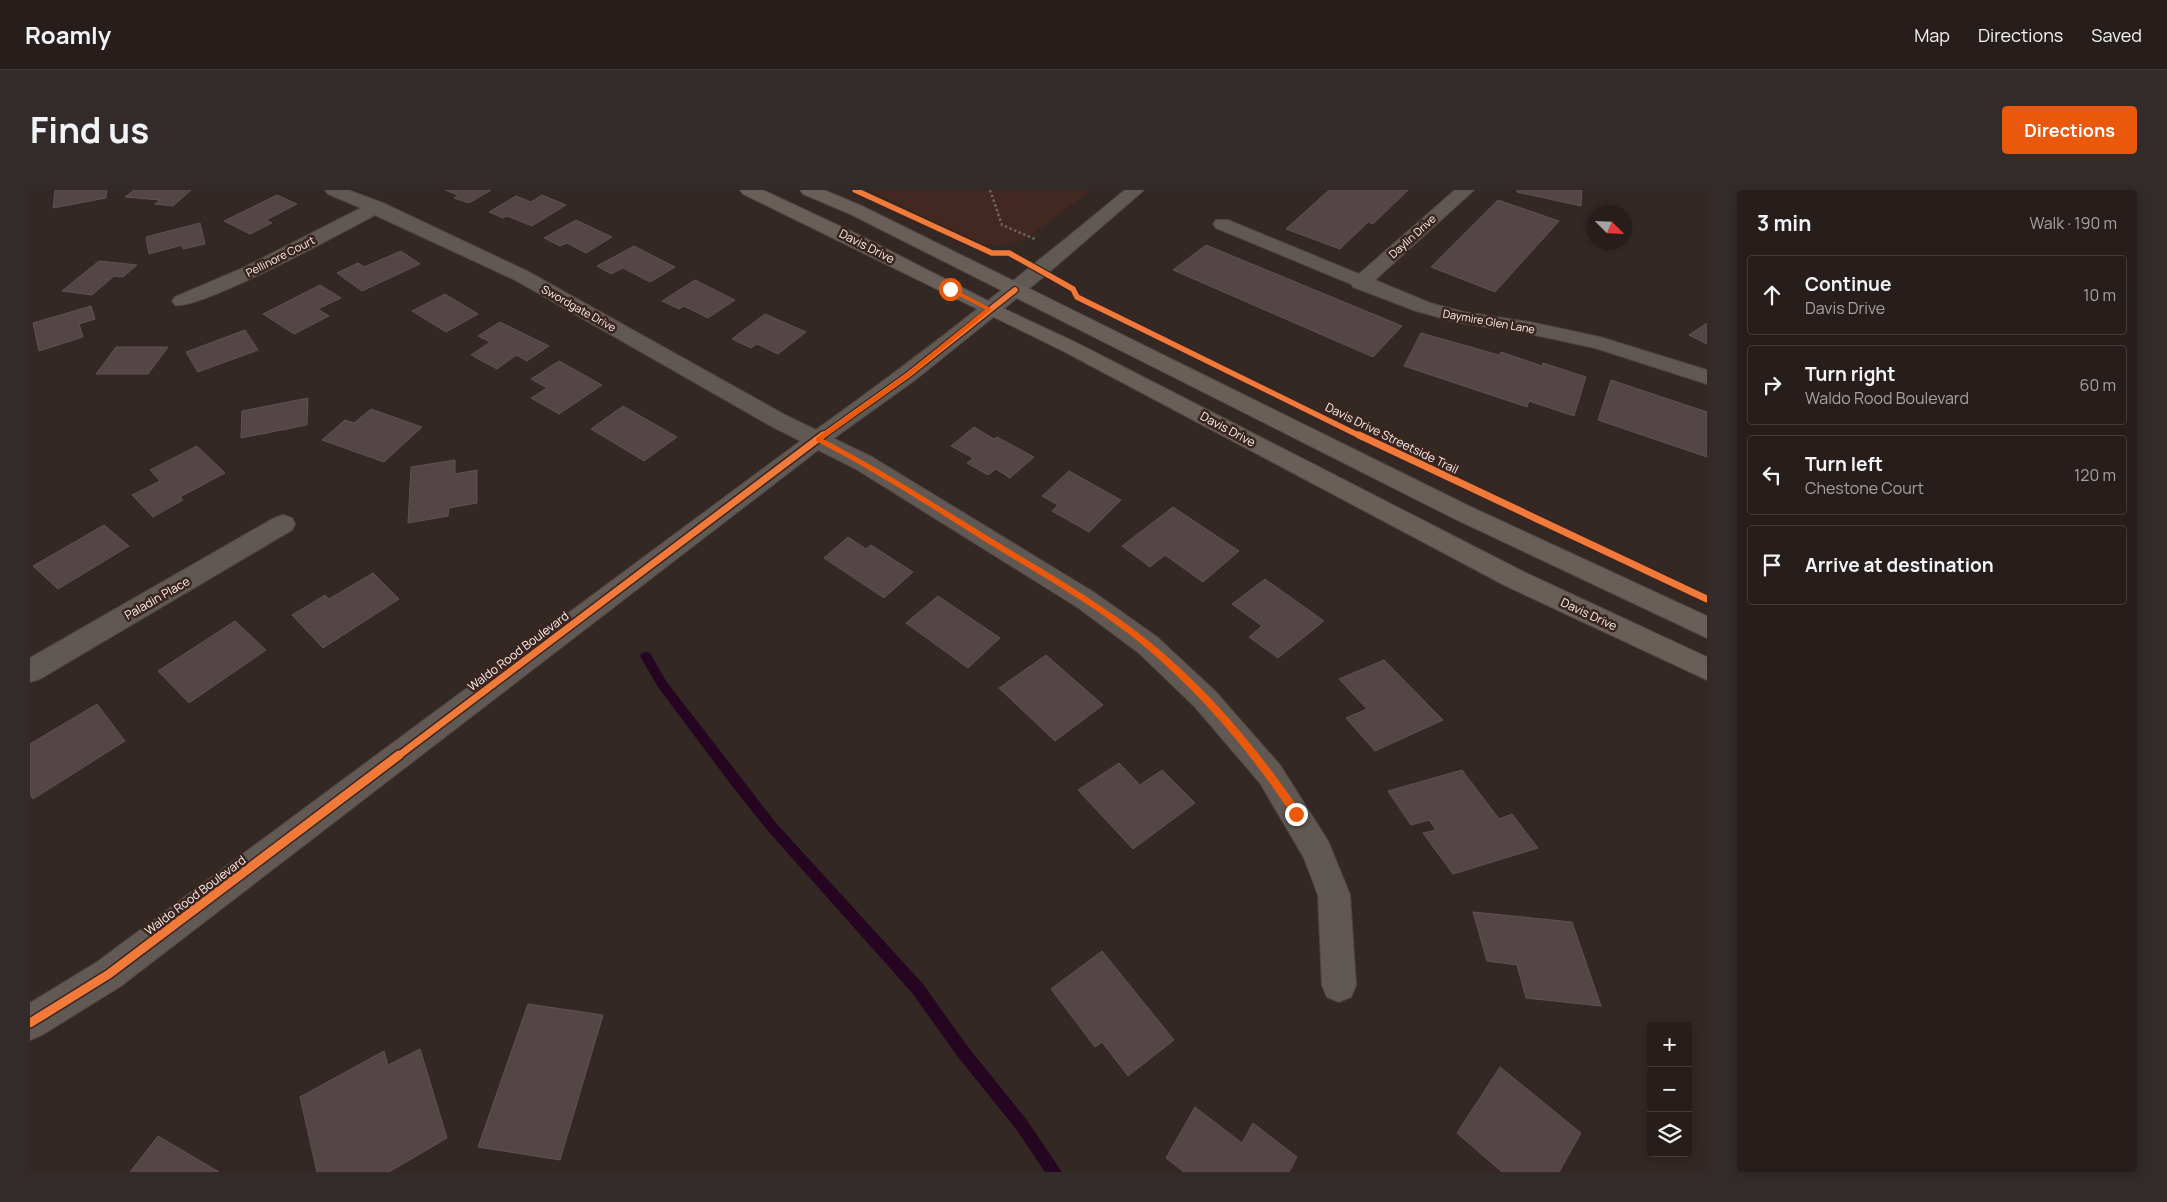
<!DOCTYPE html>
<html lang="en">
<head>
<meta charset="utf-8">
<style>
	body { margin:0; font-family:Manrope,sans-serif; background:#332b29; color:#f1f3f6 }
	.controls { position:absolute; right:15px; bottom:15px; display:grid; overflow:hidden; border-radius:5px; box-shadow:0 2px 8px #0003 }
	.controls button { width:45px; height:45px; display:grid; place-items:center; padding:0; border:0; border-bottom:1px solid #433c3b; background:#271e1c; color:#f1f3f6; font:25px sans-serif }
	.compass { position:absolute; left:1557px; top:15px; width:45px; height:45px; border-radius:50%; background:#271e1c; box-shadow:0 2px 8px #0003; rotate:114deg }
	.stop { position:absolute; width:15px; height:15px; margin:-11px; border:4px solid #ea580c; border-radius:50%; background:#fff }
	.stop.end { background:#ea580c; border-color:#fff; box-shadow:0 1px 5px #0008 }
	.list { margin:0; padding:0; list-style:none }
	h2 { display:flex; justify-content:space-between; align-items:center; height:65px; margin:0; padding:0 20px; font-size:21px }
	h2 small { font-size:16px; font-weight:400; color:#a4a2a3 }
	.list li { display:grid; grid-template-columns:32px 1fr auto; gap:15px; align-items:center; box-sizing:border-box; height:80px; margin:0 10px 10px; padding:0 10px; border:1px solid #433c3b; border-radius:5px }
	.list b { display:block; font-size:19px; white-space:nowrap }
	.list p { margin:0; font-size:16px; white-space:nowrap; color:#a4a2a3 }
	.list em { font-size:16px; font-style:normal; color:#a4a2a3 }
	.icon { flex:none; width:28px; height:28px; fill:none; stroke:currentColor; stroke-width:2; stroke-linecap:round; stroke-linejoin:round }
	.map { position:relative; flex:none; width:1677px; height:982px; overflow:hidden; border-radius:5px }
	header { display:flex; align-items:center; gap:30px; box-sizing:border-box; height:70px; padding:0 25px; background:#271e1c; border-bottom:1px solid #433c3b }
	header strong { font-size:24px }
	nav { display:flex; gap:28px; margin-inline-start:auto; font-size:18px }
	.intro { display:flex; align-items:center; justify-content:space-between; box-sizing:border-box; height:120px; padding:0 30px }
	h1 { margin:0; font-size:35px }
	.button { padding:12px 22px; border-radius:5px; background:#ea580c; color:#fff; font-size:18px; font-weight:700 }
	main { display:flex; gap:30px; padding:0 30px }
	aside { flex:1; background:#271e1c; border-radius:5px; box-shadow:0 2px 8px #0003 }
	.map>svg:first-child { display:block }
</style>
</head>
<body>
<header>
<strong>Roamly</strong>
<nav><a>Map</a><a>Directions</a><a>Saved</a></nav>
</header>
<div class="intro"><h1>Find us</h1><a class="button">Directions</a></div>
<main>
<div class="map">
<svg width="1677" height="982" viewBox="0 0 1677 982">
	<rect width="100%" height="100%" fill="#342825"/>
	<!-- built -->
	<path fill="#432822" d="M838 0H1061L994 50 968 56 951 53Z"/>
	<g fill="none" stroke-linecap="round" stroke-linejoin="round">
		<!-- stream -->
		<path fill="#250520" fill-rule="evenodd" d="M616 462 620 463 636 491 746 633 893 794 938 857 996 929 1032 982H1015L986 939 928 867 883 804 738 641 702 596 628 497 610 466 612 463Z"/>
	</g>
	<!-- building -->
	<path fill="#544547" stroke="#5e5353" d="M25 0H77L76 8 23 18Z
		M104 0H161L143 16 125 14 130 10 95 7Z
		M415 0H461L439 13 424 8 428 5Z
		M1299 0H1378L1343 34 1338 32 1310 59 1256 39Z
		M1487 0H1552L1551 16 1487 2Z
		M247 5 267 14 236 30 242 33 220 44 194 31Z
		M512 5 536 15 502 36 477 26 473 28 459 22 486 6 501 12Z
		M1468 10 1529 31 1465 102 1401 77Z
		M546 30 582 47 556 63 537 53 530 56 514 48Z
		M170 33 175 54 153 59 152 55 119 64 116 47Z
		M1176 55 1372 136 1343 167 1143 80Z
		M604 56 645 77 620 92 593 78 581 84 567 76Z
		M371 61 390 74 332 101 307 83 328 73 334 77Z
		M69 71 107 75 93 87 84 86 62 105 32 101Z
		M665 90 705 110 678 128 654 116 649 119 632 111Z
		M290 95 311 108 288 119 299 126 264 144 233 124Z
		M415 104 448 124 416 142 382 121Z
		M61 116 65 129 49 134 53 147 9 161 3 133Z
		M735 124 776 142 748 164 727 154 721 158 702 149Z
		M470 132 519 156 497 171 486 165 467 179 441 165 460 152 448 146Z
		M1677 133V154L1659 145Z
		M215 140 228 160 168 182 156 162Z
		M1391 143 1469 165 1471 162 1512 176 1513 173 1556 187 1544 226 1499 211 1497 217 1374 176Z
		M86 157H138L118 184H66Z
		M529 171 572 195 529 224 501 208 517 198 501 189Z
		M1581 190 1677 222V267L1568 230Z
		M278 208 277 235 211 248 212 221Z
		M593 216 647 247 614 271 561 239Z
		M341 219 392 237 354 272 292 250 315 230 324 233Z
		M944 237 964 249 967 247 1004 267 980 288 966 279 958 285 937 273 943 268 921 256Z
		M167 256 195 283 150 307 153 310 123 327 102 305 130 291 120 280Z
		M425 270V284L447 280V313L419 318 418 326 378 333 381 277Z
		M1039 281 1091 310 1059 342 1022 321 1028 315 1012 306Z
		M1143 317 1209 361 1173 392 1135 365 1120 377 1092 356Z
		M74 335 99 356 28 399 3 376Z
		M818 347 836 359 841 355 883 382 854 408 794 368Z
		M343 383 369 409 293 458 262 425 295 405 299 409Z
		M1235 389 1294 431 1248 468 1219 447 1232 436 1202 414Z
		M908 406 970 448 938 478 876 433Z
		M205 431 236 460 159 513 128 481Z
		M1016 465 1073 515 1025 551 969 498Z
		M1354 470 1413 530 1345 561 1316 528 1337 519 1309 489Z
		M67 514 95 551 3 609 0 604V554Z
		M1089 573 1110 595 1132 580 1165 613 1103 659 1048 600Z
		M1432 580 1469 629 1482 624 1508 658 1423 684 1393 643 1406 640 1399 630 1381 635 1358 601Z
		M1443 722 1542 732 1571 816 1496 808 1487 775 1457 771Z
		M1072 761 1144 850 1098 886 1072 852 1065 857 1021 799Z
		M498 814 573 825 530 970 448 957Z
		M390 859 417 948 359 982H287L270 907 354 861 358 875Z
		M1470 877 1551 943 1529 982H1472L1427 943Z
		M1165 917 1212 953 1223 933 1267 967 1259 982H1154L1136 968Z
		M128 946 189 982H100Z"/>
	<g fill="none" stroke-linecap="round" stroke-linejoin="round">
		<!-- street casing -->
		<g stroke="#4e4543" stroke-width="2">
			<path id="street" d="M295 0H318L353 13 499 82 757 226 842 267 1065 403 1127 447 1185 501 1250 575 1298 651 1320 705 1326 795 1321 807 1309 812 1297 807 1292 795 1288 705 1274 668 1230 593 1165 517 1109 463 1047 417 826 279 741 236 485 90 345 25C315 41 169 121 145 115L142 111 145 107 213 78 331 18 298 4Z
				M1425 0H1444L1345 90 1400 113 1434 122 1500 132 1570 147 1677 180V194L1565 158 1500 144 1426 132 1386 121 1323 97 1321 94 1186 38 1183 34 1186 30H1198L1329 84Z
				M253 325 262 328 265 334 262 340 10 489 0 492V468L244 328Z"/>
		</g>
		<!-- secondary casing -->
		<g stroke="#4e4543" stroke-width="2">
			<path id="secondary" d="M1095 0H1114L1017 84 885 190 796 254 91 796 12 845 0 850V813L67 772 780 244C889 167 992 85 1095 0Z"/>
		</g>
		<!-- primary casing -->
		<g stroke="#4e4543" stroke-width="2">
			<path id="primary" d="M710 0H733L833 47 966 115 1047 153 1494 382 1677 467V490L1476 396 1033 161 713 4Z
				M770 0H794L832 16 1439 316 1677 426V448L1423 328 820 24 773 4Z"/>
		</g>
		<!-- path -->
		<path stroke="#6b6460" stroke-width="2.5" stroke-dasharray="2.5 2.5" stroke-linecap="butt" d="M960 0 972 35 1005 49"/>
		<!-- street -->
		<use href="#street" fill="#605953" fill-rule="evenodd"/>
		<!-- secondary -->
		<use href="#secondary" fill="#615953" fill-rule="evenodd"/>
		<!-- primary -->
		<use href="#primary" fill="#685f58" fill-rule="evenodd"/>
		<!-- cycleway-far2 casing -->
		<g stroke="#3a241f" stroke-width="8">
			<path id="cycleway-far2" d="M825 0 962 63H979L1043 99 1047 107 1332 247
				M791 247 878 185 985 100"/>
		</g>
		<!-- cycleway-far1 casing -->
		<g stroke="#3a241f" stroke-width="10">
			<path id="cycleway-far1" d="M1329 245 1677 409
				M367 567 793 245"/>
		</g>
		<!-- cycleway casing -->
		<g stroke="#3a241f" stroke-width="12">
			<path id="cycleway" d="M0 833 79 784 369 565"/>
		</g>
		<!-- cycleway-far2 -->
		<use href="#cycleway-far2" stroke="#f17a3a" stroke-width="5.5"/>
		<!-- cycleway-far1 -->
		<use href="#cycleway-far1" stroke="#f17a3a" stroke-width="7"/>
		<!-- cycleway -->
		<use href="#cycleway" stroke="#f17a3a" stroke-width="9"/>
	</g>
	<!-- route -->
	<path fill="#ea580c" d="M918 98H922L962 119 880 186 793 249C849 278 902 312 956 345 1011 379 1069 411 1120 452 1178 499 1229 560 1270 621V627H1263C1223 565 1172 505 1115 457 1065 415 1006 383 951 349 897 315 843 280 786 251V248L876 184 955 119 918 100Z"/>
	<g text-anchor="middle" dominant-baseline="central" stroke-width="5" stroke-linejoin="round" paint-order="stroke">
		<!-- far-street labels -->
		<g font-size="11" fill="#fdf1ee" stroke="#3a241f">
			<text transform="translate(1382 46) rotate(-42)">Daylin Drive</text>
			<text transform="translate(250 66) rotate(-27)">Pellinore Court</text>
			<text transform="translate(549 118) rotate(29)">Swordgate Drive</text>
			<text transform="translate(1459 131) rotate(10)">Daymire Glen Lane</text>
		</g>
		<!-- street labels -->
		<g font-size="12" fill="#fdf1ee" stroke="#3a241f">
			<text transform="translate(837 56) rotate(27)">Davis Drive</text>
			<text transform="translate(1198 239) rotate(28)">Davis Drive</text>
			<text transform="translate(1362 248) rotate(26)">Davis Drive Streetside Trail</text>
			<text transform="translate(127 408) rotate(-30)">Paladin Place</text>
			<text transform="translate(1559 424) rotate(25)">Davis Drive</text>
			<text transform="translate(488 461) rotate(-37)">Waldo Rood Boulevard</text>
			<text transform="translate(165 705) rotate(-37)">Waldo Rood Boulevard</text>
		</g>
	</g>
</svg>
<div class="controls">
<button>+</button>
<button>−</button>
<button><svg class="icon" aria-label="layers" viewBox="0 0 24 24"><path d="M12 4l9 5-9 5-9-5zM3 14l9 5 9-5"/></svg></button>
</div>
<svg class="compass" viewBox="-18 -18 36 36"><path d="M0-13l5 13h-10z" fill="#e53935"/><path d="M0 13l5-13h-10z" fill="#a4a2a3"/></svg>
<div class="stop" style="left:920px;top:99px"></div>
<div class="stop end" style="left:1266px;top:624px"></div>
</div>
<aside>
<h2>3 min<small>Walk · 190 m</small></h2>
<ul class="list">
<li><svg class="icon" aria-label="ahead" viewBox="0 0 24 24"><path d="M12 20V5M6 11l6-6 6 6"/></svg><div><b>Continue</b><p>Davis Drive</p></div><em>10 m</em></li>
<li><svg class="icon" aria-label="right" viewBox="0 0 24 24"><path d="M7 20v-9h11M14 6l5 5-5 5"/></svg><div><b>Turn right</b><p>Waldo Rood Boulevard</p></div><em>60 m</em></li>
<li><svg class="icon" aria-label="left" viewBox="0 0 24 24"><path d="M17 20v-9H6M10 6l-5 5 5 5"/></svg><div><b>Turn left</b><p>Chestone Court</p></div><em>120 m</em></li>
<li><svg class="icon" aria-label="arrive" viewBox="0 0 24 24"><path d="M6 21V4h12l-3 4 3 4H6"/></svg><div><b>Arrive at destination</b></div></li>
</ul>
</aside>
</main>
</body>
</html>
